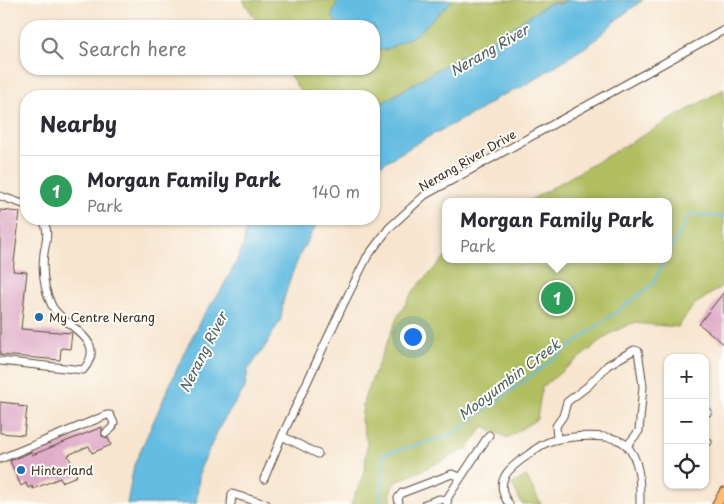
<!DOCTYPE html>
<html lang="en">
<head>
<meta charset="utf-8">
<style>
	body { margin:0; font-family:"Playpen Sans",sans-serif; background:#f2f2f3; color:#2b2b33 }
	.controls { position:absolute; right:15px; bottom:15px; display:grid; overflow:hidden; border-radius:10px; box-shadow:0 1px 4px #0004 }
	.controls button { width:45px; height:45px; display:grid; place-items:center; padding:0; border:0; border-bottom:1px solid #e1e1e2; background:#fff; color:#2b2b33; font:25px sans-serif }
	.you { position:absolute; left:412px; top:336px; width:18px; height:18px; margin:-12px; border:4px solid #fff; border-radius:50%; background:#1a73e8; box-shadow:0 0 0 8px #1a73e833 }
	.badge { display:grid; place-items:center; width:32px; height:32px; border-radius:50%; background:#d93025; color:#fff; font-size:16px; font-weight:700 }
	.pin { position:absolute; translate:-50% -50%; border:2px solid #fff; box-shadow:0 1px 5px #0006 }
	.popup { position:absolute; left:442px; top:198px; width:230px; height:65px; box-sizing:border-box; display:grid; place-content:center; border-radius:10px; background:#fff; filter:drop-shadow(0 1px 4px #0005); font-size:16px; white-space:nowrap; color:#7c7c81 }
	.popup b { font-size:19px; color:#2b2b33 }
	.popup::after { content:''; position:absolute; left:50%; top:100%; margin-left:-10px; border:10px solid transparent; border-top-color:#fff }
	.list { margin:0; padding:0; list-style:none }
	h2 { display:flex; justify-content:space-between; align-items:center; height:65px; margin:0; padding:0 20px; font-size:21px }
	h2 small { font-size:16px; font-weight:400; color:#7c7c81 }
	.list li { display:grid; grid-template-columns:32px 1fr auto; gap:15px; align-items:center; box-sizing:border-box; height:70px; padding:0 20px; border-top:1px solid #e1e1e2 }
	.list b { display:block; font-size:19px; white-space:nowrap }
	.list p { margin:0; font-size:16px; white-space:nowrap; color:#7c7c81 }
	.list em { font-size:16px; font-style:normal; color:#7c7c81 }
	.icon { flex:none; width:28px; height:28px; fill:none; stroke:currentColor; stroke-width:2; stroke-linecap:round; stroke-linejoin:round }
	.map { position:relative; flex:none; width:724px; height:504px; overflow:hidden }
	.search { position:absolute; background:#fff; box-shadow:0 1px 4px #0004; left:20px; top:20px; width:360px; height:55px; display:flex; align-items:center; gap:12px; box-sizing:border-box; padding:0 18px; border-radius:20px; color:#7c7c81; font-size:19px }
	.panel { position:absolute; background:#fff; box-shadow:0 1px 4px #0004; left:20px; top:90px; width:360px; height:135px; border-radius:20px }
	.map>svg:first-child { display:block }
</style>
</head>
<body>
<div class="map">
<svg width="724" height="504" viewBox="0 0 724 504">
	<rect width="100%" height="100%" fill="#fdfcf7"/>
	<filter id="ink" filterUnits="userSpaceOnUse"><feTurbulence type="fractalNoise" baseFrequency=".02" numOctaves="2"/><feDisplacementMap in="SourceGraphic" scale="10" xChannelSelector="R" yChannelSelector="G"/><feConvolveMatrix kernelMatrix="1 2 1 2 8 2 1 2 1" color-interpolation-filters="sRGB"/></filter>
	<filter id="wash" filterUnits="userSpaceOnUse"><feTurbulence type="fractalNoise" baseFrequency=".0096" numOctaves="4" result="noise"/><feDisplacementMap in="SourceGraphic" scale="20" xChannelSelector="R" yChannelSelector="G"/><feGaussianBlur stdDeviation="1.12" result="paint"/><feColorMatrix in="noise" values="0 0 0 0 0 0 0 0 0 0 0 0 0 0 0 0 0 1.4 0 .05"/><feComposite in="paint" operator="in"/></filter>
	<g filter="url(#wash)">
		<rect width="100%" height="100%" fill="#f7e5cf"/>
		<!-- green -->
		<path fill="#b0be60" stroke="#76743f" d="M243 0H566L562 3H554L546 5 507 31 433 72 374 108V96H303L286 69H374V26H260Z
			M724 89V285L694 305 678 327 632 323 611 333 542 387 537 419 507 438 484 426 467 449 394 483 391 490V504H351L365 470 367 443 361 420 364 399 397 318 414 290 446 256V259H668V202H527Z
			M526 476 541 504H522L512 484Z"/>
		<!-- water -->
		<path fill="#63bce1" stroke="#4f7380" d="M338 0H453L417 34 386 50 374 49V26H338L332 16Z
			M566 0H643L616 20 593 42 522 87 498 97 480 110 426 138 374 169V108L433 72 507 31 546 5 554 3 560 4Z
			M247 219H320L302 250 291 276 283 302 281 319 264 348 248 370 245 388 220 426 200 469 196 504H127L134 465 184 353 202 317 220 292 236 263 244 243Z"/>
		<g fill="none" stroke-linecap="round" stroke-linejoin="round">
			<!-- stream -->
			<path stroke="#63bce1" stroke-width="2" d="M668 254 690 214 724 217
				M380 504 384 454 452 435 652 285 665 259"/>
		</g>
		<g id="blocks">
			<!-- building -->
			<path fill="#e0adc9" d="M0 210 20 212 13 271 27 272 21 329 72 333 70 349 61 348 60 360 0 355Z
				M724 292V344L699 324Z
				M0 402 18 404V406L27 407 24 435 0 433Z
				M102 427V436L108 438 111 445 92 453 89 446 68 455 77 476 62 482 60 478 33 489 32 486 28 488 26 483 21 486 10 461 31 452 32 455Z"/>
		</g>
	</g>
	<g filter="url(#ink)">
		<use href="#blocks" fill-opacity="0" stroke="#574639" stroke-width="1"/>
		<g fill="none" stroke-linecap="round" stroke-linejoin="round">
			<!-- minor casing -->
			<g stroke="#574639" stroke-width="9">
				<path id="minor" d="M0 196 26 205
					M0 361 83 370C110 339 63 327 52 306 44 290 42 270 44 253 46 240 50 230 42 219
					M705 413 708 412
					M282 436 318 454
					M557 439 556 426 563 416 567 402 588 386 608 365 634 350 638 351 643 386 639 431 627 446
					M705 443 708 442
					M0 459 107 415H110L114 423 112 428 106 433
					M264 479 282 436 343 305 367 257 389 228 425 195 724 30
					M231 504 232 494 266 504
					M399 504 398 498 402 493 452 474 461 477
					M425 504 439 499 447 500
					M447 504 448 497 489 435
					M509 504C492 481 510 467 528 455 535 449 542 444 551 441 569 436 613 432 626 445 641 460 640 485 640 504"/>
			</g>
			<!-- major casing -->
			<g stroke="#574639" stroke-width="11">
				<path id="major" d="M717 504 724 492"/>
			</g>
			<!-- minor -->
			<use href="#minor" stroke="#fff" stroke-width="7"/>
			<!-- major -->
			<use href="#major" stroke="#febc70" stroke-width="9"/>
		</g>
	</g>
	<!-- markers -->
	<g fill="#1f6fb2" stroke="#fdfcf7" stroke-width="2">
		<circle cx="39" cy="317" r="5"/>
		<circle cx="21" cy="470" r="5"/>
	</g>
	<g text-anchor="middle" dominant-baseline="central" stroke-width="4" stroke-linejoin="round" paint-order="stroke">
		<!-- street labels -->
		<g font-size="12" fill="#3b2a1e" stroke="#fdfcf7">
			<text transform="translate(467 160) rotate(-30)">Nerang River Drive</text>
		</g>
		<!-- poi labels -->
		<g font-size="12" fill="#3b2a1e" stroke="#fdfcf7" text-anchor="start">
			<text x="49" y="317">My Centre Nerang</text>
			<text x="31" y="470">Hinterland</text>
		</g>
		<!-- water labels -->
		<g font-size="14" font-style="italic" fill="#495d62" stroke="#fdfcf7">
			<text transform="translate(489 50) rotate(-30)">Nerang River</text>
			<text transform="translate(203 352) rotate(-63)">Nerang River</text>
			<text transform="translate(509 379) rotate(-37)">Mooyumbin Creek</text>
		</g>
	</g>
</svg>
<div class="controls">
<button>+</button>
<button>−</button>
<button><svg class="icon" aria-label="locate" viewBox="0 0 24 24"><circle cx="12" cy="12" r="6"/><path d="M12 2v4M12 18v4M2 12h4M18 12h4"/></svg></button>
</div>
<div class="you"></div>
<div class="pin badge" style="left:557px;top:298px;background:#2e9e5b">1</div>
<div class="popup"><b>Morgan Family Park</b>Park</div>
<div class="search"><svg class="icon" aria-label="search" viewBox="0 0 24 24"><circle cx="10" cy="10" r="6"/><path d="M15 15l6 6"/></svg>Search here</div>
<section class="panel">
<h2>Nearby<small></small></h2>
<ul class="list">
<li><span class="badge" style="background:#2e9e5b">1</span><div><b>Morgan Family Park</b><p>Park</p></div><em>140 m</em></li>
</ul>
</section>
</div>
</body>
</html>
